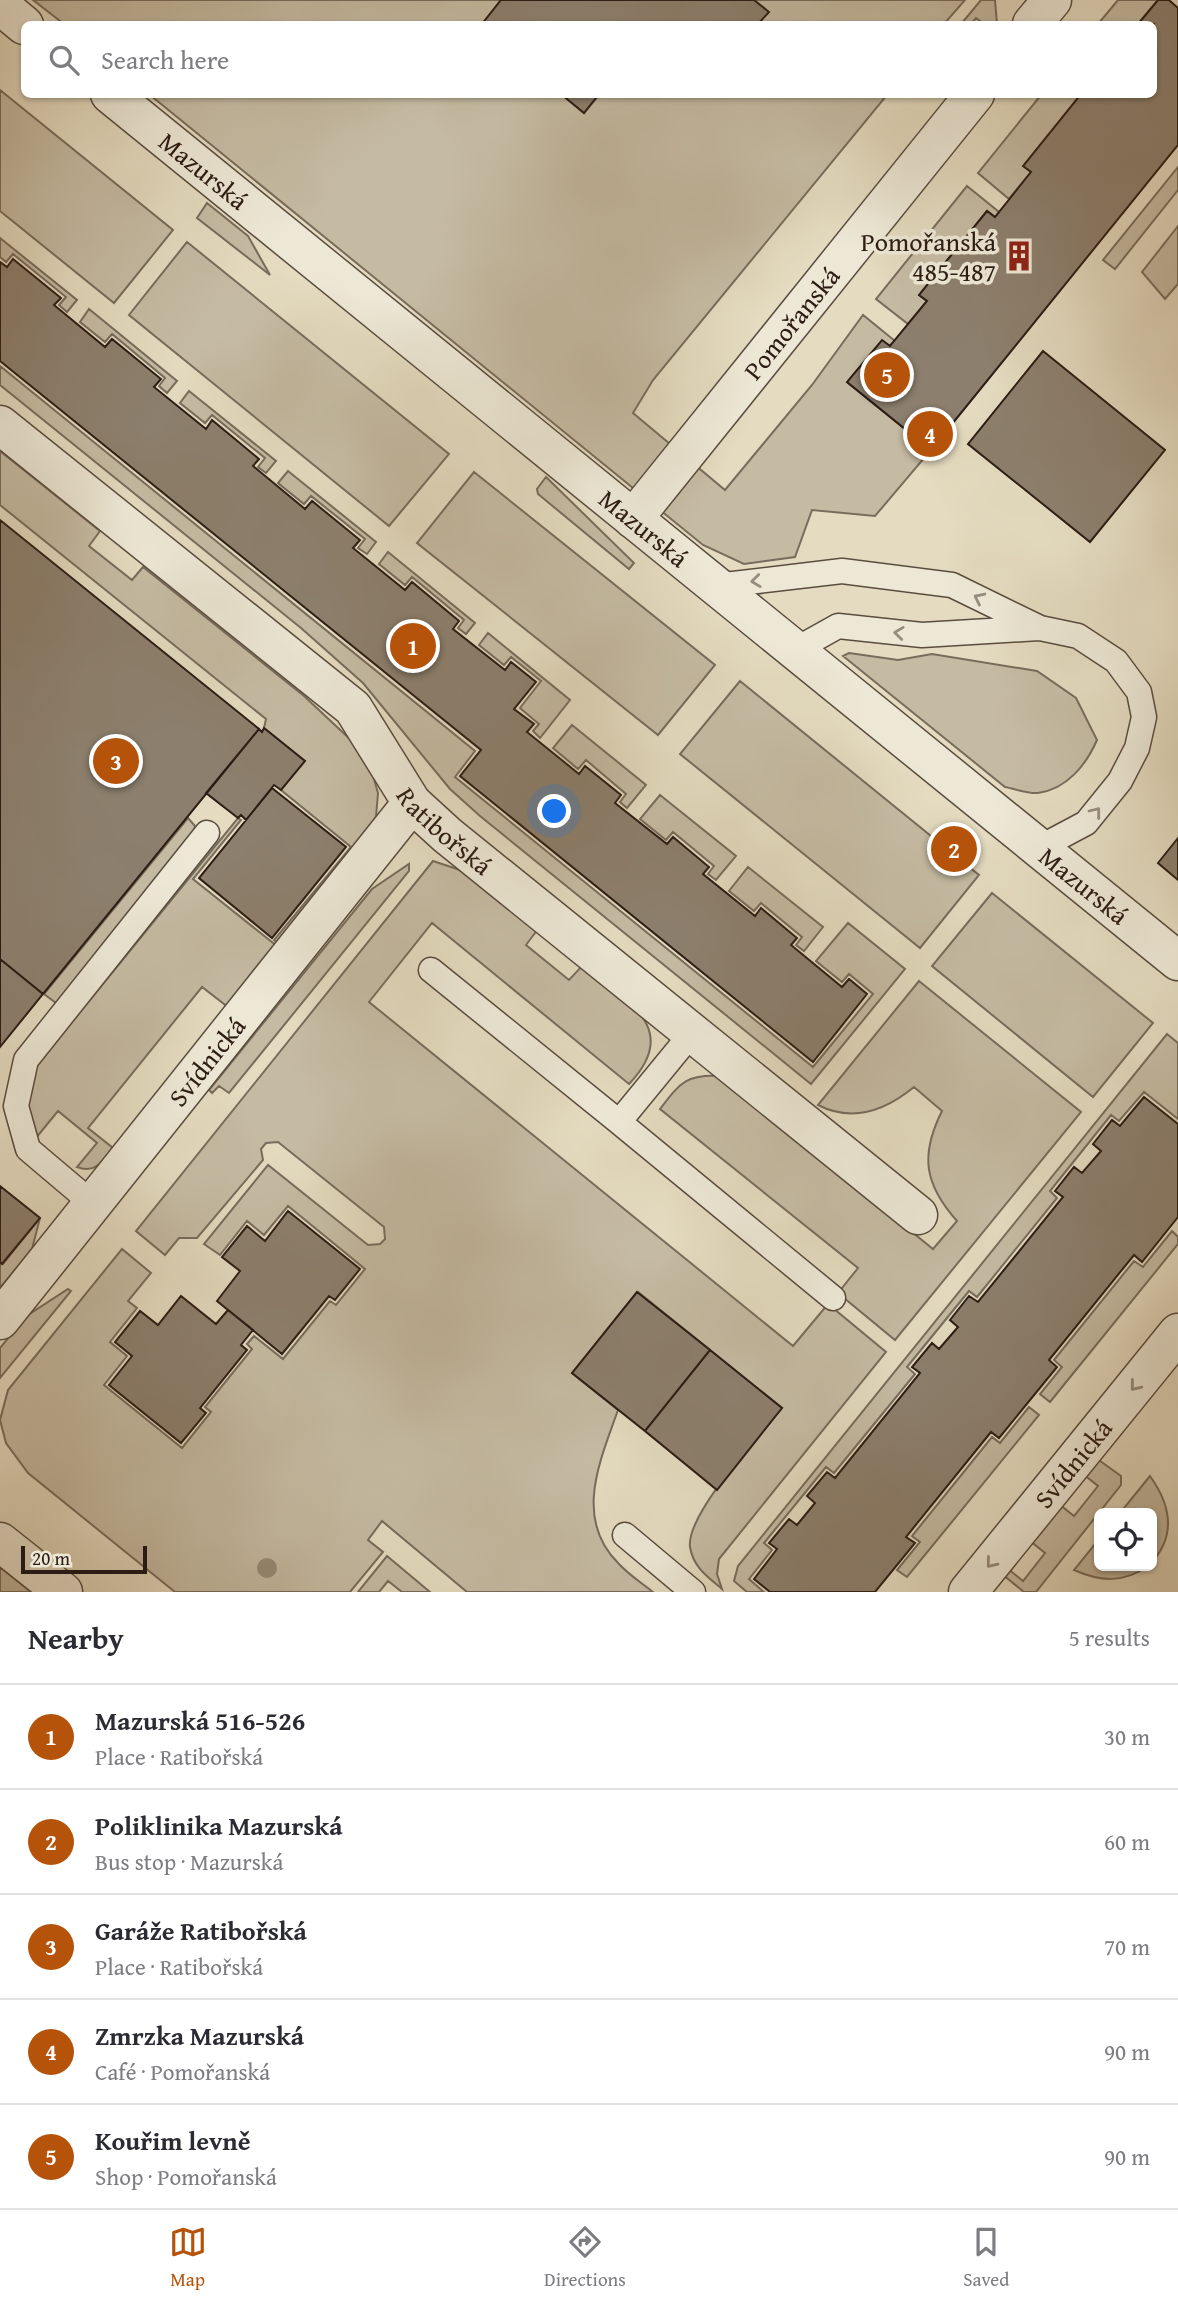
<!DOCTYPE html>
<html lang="en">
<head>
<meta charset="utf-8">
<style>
	body { margin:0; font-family:"Gentium Book Plus",serif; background:#f2f2f3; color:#2b2b33 }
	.controls { position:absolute; right:21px; bottom:21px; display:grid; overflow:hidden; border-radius:10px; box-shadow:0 2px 5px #0004 }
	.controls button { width:63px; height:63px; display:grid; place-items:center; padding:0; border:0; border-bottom:2px solid #e1e1e2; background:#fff; color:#2b2b33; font:35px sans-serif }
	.scale { position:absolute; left:21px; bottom:18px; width:126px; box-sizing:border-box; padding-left:7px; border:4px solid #2c1c14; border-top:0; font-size:19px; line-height:24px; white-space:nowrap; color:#2c1c14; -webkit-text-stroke:5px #ede8d6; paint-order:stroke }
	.you { position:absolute; left:555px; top:812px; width:24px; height:24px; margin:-18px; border:5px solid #fff; border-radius:50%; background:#1a73e8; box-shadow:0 0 0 10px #1a73e833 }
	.badge { display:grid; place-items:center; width:46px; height:46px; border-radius:50%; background:#b45309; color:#fff; font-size:23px; font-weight:700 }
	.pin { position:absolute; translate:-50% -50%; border:4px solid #fff; box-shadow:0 2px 7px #0006 }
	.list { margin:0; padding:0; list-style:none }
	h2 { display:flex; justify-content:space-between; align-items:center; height:91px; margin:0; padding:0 28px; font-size:30px }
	h2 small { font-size:23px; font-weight:400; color:#7c7c81 }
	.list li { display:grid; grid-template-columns:46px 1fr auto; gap:21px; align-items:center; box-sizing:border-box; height:105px; padding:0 28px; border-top:2px solid #e1e1e2 }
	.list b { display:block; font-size:26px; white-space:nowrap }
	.list p { margin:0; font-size:23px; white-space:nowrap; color:#7c7c81 }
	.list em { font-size:23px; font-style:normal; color:#7c7c81 }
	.icon { flex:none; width:38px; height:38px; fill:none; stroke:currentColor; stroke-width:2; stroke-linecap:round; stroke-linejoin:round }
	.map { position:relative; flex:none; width:1178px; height:1592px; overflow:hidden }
	.search { position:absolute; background:#fff; box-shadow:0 2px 5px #0004; left:21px; right:21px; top:21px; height:77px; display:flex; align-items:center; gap:18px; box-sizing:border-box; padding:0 24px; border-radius:10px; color:#7c7c81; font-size:26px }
	.sheet { height:616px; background:#fff }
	nav { display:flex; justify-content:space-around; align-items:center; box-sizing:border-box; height:98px; border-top:2px solid #e1e1e2; background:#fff; font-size:19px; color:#7c7c81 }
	nav a { display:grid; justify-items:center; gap:4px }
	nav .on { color:#b45309 }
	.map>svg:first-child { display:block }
</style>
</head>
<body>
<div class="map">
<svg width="1178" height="1592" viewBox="0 0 1178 1592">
	<rect width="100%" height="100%" fill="#e4dbc0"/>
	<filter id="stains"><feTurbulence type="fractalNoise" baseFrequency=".00286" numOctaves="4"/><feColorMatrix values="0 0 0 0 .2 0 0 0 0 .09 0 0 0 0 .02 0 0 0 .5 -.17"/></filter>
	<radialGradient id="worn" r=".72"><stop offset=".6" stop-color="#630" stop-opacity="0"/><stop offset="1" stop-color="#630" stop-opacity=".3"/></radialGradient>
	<!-- green -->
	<path fill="#c5bba3" stroke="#786c5c" stroke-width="2" d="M33 0H501L482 24H64Z
		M754 0H965L944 24H758L768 12Z
		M981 0H995L997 24H984L976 18 971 24H961Z
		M1118 0H1158L1138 24H1098Z
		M0 90 173 230 114 303 0 211Z
		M561 94 584 113 599 95H887L653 380 633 413 725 490 812 385 863 315 895 341 848 383 931 450 875 516 812 510 795 557 744 564 703 545 150 95Z
		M1041 95H1082L1031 172 1009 199 978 173Z
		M1178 167V190L1115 269 1103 260Z
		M967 186 999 212 995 217 987 211 919 295 927 301 908 324 876 299Z
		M207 203 248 236 270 275 197 218Z
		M1178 226V284L1165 299 1142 272Z
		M0 238 77 300 67 312 59 305 66 297 13 254 6 262 0 257Z
		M187 242 449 454 389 526 129 315Z
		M89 309 177 381 167 393 159 386 165 378 112 334 105 342 80 322Z
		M0 366 475 751 455 777 813 1067 873 994 849 974 842 982 816 961 848 923 905 969 811 1084 480 816 450 789 363 683 301 628 0 385Z
		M189 391 276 461 266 473 258 467 265 458 212 415 205 423 180 403Z
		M0 451 100 531 89 546 132 580 143 567 304 696 353 742 372 772 378 793 376 817 367 834 279 944 274 940 351 847 281 790 304 761 264 728 266 719 0 505Z
		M288 471 376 542 367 554 358 548 365 539 311 496 304 504 278 483Z
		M474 472 715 665 658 735 417 543Z
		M546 477 634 563 629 569 538 494 537 489Z
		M388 552 475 623 466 634 458 628 464 620 412 577 405 585 379 564Z
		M488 633 570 700 540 738 533 731 539 724 520 708 541 681 511 657 504 665 479 645Z
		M849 653 898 660 932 654 1037 671 1076 698 1097 740C1086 765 1067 789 1038 793 1029 794 1015 789 1005 787L843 656Z
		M740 681 979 875 920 948 680 754Z
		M572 725 646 785 627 808 620 802 626 794 586 760 578 769 553 748Z
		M660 795 736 856 716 880 708 874 714 866 673 832 666 840 640 819Z
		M188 818 195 826 193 837 64 995 56 1003 44 994Z
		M238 818 241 820 193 879 278 947 228 1007 202 987 88 1128 113 1148C102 1162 95 1174 77 1167L97 1143 58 1111 36 1138C23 1113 27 1090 37 1065Z
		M433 861 460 870 538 929 526 945 569 980 583 965C625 1000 683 1028 629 1084L432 923 369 1002 793 1346 828 1304 886 1352 719 1559 717 1574 722 1589C708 1577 693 1567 690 1547 686 1514 760 1435 782 1408L638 1292 572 1373 618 1410C600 1461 573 1519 619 1564 629 1575 642 1583 653 1592H467L382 1521 368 1540 383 1552 350 1592H175L28 1473 6 1443 0 1420 8 1390 122 1249 151 1273 128 1301 137 1308 110 1342 127 1356 104 1385 182 1448 211 1412 205 1407 252 1349 247 1344 254 1336 283 1359 330 1301 336 1305 365 1269 288 1206 264 1235 247 1221 220 1255 204 1244 268 1165 368 1245 380 1244 385 1239 384 1227 278 1142 266 1143 261 1149 263 1160 197 1238H179L165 1255 136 1231Z
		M409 864V871L229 1093 219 1086 212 1093 209 1090 372 889Z
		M748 867 823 927 804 951 796 945 802 937 761 903 754 911 729 891Z
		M992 893 1153 1023 1093 1097 932 966Z
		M919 981 1081 1112 895 1340 838 1293 858 1268 660 1109C680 1083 686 1074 720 1076L933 1249 957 1221C924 1184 920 1155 942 1111L914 1087C886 1110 853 1123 818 1105Z
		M1167 1034 1178 1043V1119L1144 1092 1119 1121 1111 1115 1050 1191 1057 1198 977 1297 969 1291 907 1367 915 1374 834 1473 826 1467 764 1543 772 1550 749 1579 764 1592H747L734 1581 738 1566Z
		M40 1218 32 1249 0 1288V1262L3 1264Z
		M1172 1231 1178 1237V1244L1050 1402 1040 1394 1062 1367 1054 1360 1134 1261 1143 1267Z
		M68 1289 71 1291 0 1378V1348L25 1317Z
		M1029 1407 1039 1415 907 1577 897 1570 920 1542 912 1536 992 1437 1000 1443Z
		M1096 1458 1121 1476V1485L1036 1592H1024L1002 1574 1007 1568 1023 1581 1045 1553 1029 1540 1059 1504 1074 1516 1098 1486 1083 1474Z
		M1150 1476C1170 1504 1177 1534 1152 1562V1513H1120Z
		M1099 1539V1566H1148C1124 1583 1101 1582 1074 1570Z
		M387 1556 430 1592H402L388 1581 379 1592H358Z
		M0 1567 31 1592H0Z"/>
	<!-- building -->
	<path fill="#8c7f6d" stroke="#2c1c14" stroke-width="2" d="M501 0H754L769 12 758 24H482Z
		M1158 0H1169L1178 8V145L931 450 847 382 882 340 890 346 927 301 919 295 987 211 995 217 1031 172 1023 166 1081 94H1154V24H1138Z
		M561 94H599L584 113Z
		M13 259 61 298 54 305 105 347 112 339 161 379 154 387 206 429 212 420 259 459 253 466 305 509 312 501 360 540 353 548 405 590 412 582 459 621 453 629 505 670 511 662 536 682 514 709 534 724 527 732 579 774 585 766 621 795 615 803 667 844 673 837 709 867 703 874 755 916 761 908 797 938 791 945 842 987 849 979 867 994 813 1062 460 776 481 750 0 361V262L7 267Z
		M1043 351 1165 450 1090 542 968 444Z
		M0 520 259 729 43 994 0 959Z
		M264 728 305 761 281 790 274 785 246 820 241 815 238 818 206 793 259 729 262 732Z
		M272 788 346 847 272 938 199 878Z
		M1178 838V880L1158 863Z
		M0 959 43 994 0 1047Z
		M1144 1097 1178 1124V1217L1142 1262 1134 1255 1049 1360 1057 1367 999 1438 991 1432 906 1537 915 1543 875 1592H770L754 1579 777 1549 769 1543 789 1519 797 1525 815 1503 807 1496 827 1472 835 1478 920 1373 912 1367 932 1343 939 1349 958 1327 950 1320 969 1296 978 1302 1063 1197 1055 1191 1074 1167 1082 1173 1101 1151 1093 1144 1112 1120 1120 1126Z
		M0 1186 40 1218 2 1264 0 1262Z
		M288 1211 360 1269 335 1300 329 1296 282 1354 217 1301 240 1271 222 1257 247 1226 265 1241Z
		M637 1292 710 1350 645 1431 572 1373Z
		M181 1296 216 1324 228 1310 253 1330 241 1345 247 1350 200 1408 206 1413 181 1443 109 1385 132 1356 115 1342 140 1311 158 1325Z
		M710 1350 782 1408 717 1490 645 1431Z"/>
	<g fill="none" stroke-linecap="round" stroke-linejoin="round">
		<!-- lane casing -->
		<g stroke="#5a4c3f" stroke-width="27">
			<path id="lane" d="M716 586 842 571 952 585 1040 628 1078 636 1116 661 1139 692 1144 717 1137 748 1120 781 1086 823 1039 848
				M795 650 838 626 922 635 1039 628
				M431 970 619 1122 692 1033
				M619 1122 833 1298
				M93 1204 28 1149 16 1106 26 1060 207 833
				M625 1535 693 1592"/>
		</g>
		<!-- street casing -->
		<g stroke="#5a4c3f" stroke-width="41">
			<g id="street">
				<path d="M0 5 24 25"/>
				<path d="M1032 24 1052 0"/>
				<path id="s1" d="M110 94 1178 961"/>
				<path id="s2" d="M0 425 353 708 412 803 447 835 918 1215"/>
				<path id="s3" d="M633 519 975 94"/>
				<path id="s4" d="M0 1320 412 803"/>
				<path d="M0 1542 63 1592"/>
				<path id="s5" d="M968 1592 1178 1333"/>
			</g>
		</g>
		<!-- lane -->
		<use href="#lane" stroke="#ede8d6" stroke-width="24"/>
		<!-- street -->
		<use href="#street" stroke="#ede8d6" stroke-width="38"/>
	</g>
	<!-- trees -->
	<circle fill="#988c79" cx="267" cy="1568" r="10"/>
	<!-- one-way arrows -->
	<defs><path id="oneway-chevron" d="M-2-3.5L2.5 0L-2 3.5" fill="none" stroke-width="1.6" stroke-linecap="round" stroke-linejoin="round" transform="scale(1.75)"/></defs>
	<g stroke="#968c7f">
		<use href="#oneway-chevron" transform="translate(756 581) rotate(173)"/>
		<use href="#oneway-chevron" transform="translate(979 598) rotate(-154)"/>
		<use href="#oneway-chevron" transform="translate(899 633) rotate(-173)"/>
		<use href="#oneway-chevron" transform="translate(1096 812) rotate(-52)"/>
		<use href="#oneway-chevron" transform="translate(1135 1386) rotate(129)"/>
		<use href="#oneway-chevron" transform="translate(991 1563) rotate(129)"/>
	</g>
	<!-- icons -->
	<defs>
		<g id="building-bare" transform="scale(2.415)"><path d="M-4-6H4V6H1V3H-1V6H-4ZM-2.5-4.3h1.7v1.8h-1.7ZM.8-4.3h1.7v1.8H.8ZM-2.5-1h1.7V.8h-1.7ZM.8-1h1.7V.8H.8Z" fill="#8f2418" stroke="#ede8d6" stroke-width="2.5" paint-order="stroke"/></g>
	</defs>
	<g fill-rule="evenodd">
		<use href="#building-bare" x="1019" y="256"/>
	</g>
	<g text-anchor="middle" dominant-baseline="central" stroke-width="7" stroke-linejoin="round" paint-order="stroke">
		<!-- street labels -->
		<g font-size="26" fill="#2c1c14" stroke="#ede8d6">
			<text stroke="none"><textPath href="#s1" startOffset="121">Mazurská</textPath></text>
			<text stroke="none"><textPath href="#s3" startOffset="252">Pomořanská</textPath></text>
			<text stroke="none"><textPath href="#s1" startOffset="688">Mazurská</textPath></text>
			<text stroke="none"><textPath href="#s2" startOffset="607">Ratibořská</textPath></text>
			<text stroke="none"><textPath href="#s1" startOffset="1255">Mazurská</textPath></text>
			<text stroke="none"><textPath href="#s4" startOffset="331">Svídnická</textPath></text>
			<text stroke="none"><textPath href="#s5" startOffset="166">Svídnická</textPath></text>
		</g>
		<!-- poi labels -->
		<g font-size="26" fill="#2c1c14" stroke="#ede8d6" text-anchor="end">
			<text x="996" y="241">Pomořanská<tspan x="996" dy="30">485-487</tspan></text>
		</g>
	</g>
	<rect width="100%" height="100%" filter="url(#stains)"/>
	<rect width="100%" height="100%" fill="url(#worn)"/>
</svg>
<div class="controls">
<button><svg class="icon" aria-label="locate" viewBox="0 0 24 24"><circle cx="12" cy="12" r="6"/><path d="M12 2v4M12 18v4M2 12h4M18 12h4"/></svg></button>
</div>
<div class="scale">20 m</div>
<div class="you"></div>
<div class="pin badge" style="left:413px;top:646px">1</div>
<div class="pin badge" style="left:954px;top:849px">2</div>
<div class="pin badge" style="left:116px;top:761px">3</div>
<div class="pin badge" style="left:930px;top:434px">4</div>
<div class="pin badge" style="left:887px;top:375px">5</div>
<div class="search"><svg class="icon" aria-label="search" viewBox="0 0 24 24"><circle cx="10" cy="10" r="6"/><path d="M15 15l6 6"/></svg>Search here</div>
</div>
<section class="sheet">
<h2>Nearby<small>5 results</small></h2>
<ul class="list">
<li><span class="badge">1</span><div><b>Mazurská 516-526</b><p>Place · Ratibořská</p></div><em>30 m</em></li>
<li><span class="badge">2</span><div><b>Poliklinika Mazurská</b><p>Bus stop · Mazurská</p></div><em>60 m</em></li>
<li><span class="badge">3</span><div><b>Garáže Ratibořská</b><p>Place · Ratibořská</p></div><em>70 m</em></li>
<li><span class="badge">4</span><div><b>Zmrzka Mazurská</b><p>Café · Pomořanská</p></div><em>90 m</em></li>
<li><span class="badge">5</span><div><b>Kouřim levně</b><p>Shop · Pomořanská</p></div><em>90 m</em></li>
</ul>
</section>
<nav>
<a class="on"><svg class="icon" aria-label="map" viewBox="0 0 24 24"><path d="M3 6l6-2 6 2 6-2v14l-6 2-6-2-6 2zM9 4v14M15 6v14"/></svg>Map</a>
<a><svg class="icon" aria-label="directions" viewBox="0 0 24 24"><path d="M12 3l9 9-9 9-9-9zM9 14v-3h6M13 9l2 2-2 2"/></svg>Directions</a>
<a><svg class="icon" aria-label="saved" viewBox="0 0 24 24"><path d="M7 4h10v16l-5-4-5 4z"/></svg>Saved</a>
</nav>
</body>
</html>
